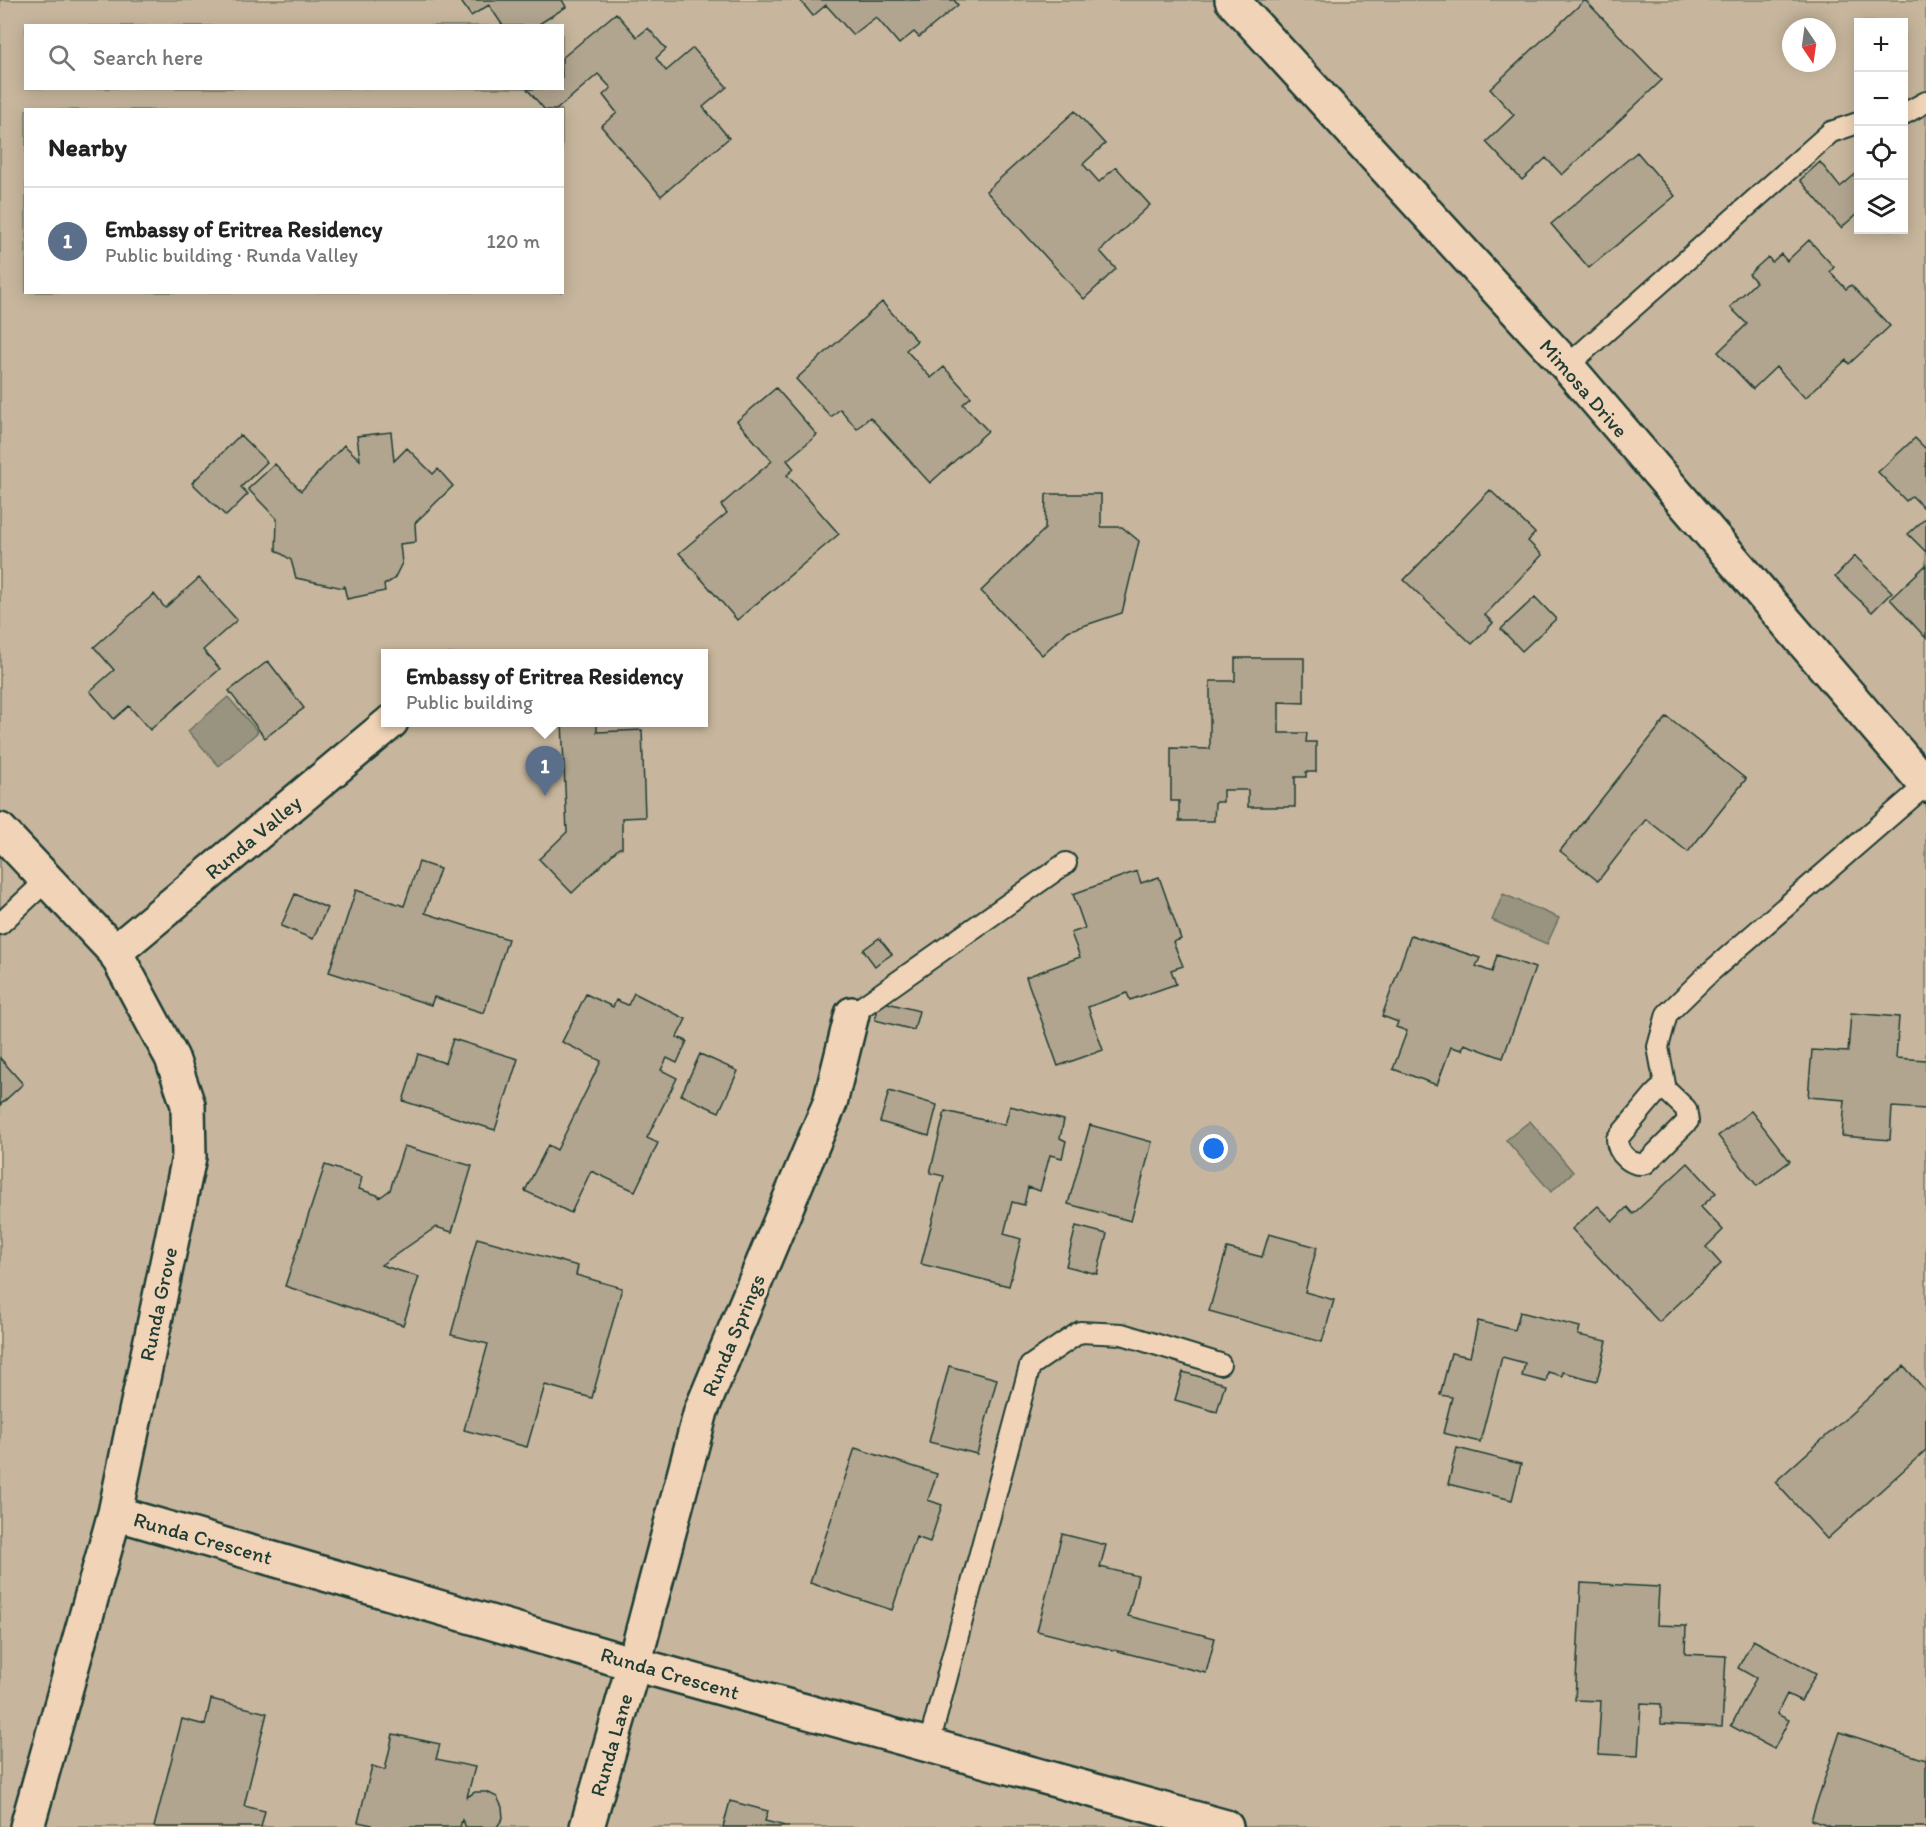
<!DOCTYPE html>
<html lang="en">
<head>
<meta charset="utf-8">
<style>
	body { margin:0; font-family:Itim,sans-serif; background:#f6f6f6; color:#222 }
	.controls { position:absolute; right:18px; top:18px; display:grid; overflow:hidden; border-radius:0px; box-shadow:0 3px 15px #0003 }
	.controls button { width:54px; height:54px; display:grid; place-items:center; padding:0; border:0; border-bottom:2px solid #e0e0e0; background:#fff; color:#222; font:30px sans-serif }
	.compass { position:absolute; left:1782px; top:18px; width:54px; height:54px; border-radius:50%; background:#fff; box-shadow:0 3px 15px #0003; rotate:167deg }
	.you { position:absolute; left:1214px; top:1149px; width:21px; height:21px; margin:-15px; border:4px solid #fff; border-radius:50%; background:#1a73e8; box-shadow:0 0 0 9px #1a73e833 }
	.badge { display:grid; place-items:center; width:39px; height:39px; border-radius:50%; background:#c8321e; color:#fff; font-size:20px; font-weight:700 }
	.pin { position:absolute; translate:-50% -50px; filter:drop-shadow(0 2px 3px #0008) }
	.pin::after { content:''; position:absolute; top:32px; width:21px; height:18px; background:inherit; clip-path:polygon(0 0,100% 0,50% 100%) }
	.popup { position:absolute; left:381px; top:649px; width:327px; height:78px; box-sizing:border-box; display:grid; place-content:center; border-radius:0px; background:#fff; filter:drop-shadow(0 2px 4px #0005); font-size:20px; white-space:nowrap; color:#767676 }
	.popup b { font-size:22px; color:#222 }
	.popup::after { content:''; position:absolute; left:50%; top:100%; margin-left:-12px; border:12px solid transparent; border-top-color:#fff }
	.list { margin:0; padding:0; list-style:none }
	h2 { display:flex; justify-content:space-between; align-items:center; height:78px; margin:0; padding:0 24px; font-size:26px }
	h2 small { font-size:20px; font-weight:400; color:#767676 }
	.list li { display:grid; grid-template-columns:39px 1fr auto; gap:18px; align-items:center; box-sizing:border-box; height:108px; padding:0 24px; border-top:2px solid #e0e0e0 }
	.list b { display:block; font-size:22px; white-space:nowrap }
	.list p { margin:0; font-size:20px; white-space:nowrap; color:#767676 }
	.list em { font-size:20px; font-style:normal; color:#767676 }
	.icon { flex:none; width:33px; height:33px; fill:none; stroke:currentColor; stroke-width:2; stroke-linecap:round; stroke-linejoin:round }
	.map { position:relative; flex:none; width:1926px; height:1827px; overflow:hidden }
	.search { position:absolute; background:#fff; box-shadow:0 3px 15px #0003; left:24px; top:24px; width:540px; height:66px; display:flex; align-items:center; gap:15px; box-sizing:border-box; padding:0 21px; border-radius:0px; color:#767676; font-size:22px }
	.panel { position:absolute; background:#fff; box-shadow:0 3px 15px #0003; left:24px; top:108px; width:540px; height:186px; border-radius:0px }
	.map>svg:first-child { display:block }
</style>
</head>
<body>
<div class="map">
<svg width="1926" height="1827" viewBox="0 0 1926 1827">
	<rect width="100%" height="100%" fill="#e9ceb2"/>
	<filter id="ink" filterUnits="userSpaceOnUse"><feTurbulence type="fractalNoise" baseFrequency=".0167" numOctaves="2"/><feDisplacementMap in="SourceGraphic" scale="12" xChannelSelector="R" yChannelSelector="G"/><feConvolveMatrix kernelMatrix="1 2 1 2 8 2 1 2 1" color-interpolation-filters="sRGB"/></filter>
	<g filter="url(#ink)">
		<!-- green -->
		<path fill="#c7b69d" stroke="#737a68" stroke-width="1.5" fill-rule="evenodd" d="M0 0H1926V1827H0ZM1858 22H1904V230H1858ZM26 26H562V88H26ZM1791 27H1827V63H1791ZM26 110H562V292H26ZM386 654H704V722H386Z"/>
		<!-- water -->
		<path fill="#989480" stroke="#687162" stroke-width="1.5" d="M228 697 258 732 219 766 188 731Z
			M1503 894 1559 918 1547 944 1492 920Z
			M1530 1121 1573 1172 1551 1192 1506 1140Z"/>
		<!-- building -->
		<path fill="#b1a58f" stroke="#1f3d34" stroke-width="1.5" d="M460 0H562L566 7 536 26H503L489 5 471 16Z
			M800 0H954L958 5 919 37 914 32 899 44 876 17 853 35 826 5 813 16Z
			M1585 0 1662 80 1562 175 1546 158 1522 180 1486 142 1514 115 1490 89Z
			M616 13 637 37 648 28 666 49 656 58 666 71 693 48 727 87 703 107 729 138 661 196 601 126 617 113 603 95 611 88 598 74 556 110H545L527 89 562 88V58Z
			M1075 111 1105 144 1083 164 1099 182 1116 167 1150 205 1100 251 1116 269 1084 299 986 191Z
			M1637 152 1675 196 1589 268 1551 224Z
			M1820 162 1840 187 1858 172V213L1841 228 1800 180Z
			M1809 240 1834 267 1830 272 1846 289 1851 285 1890 326 1849 364 1846 360 1805 398 1776 367 1753 389 1718 352 1747 324 1730 307 1756 282 1749 274 1768 257 1772 262 1781 254 1787 261Z
			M882 302 917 341 906 350 931 378 944 367 971 397 963 404 988 431 930 483 870 417 857 429 840 409 831 417 796 379Z
			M776 388 817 435 787 460 794 469 787 475 839 534 737 620 679 553 727 513 721 505 772 461 737 421Z
			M391 432 394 461 407 448 433 474 438 469 453 486 415 523 416 542 400 544 402 563 394 579 384 585 385 591 347 599 344 586 343 588 296 578 291 560 276 550 277 519 248 489 275 464 301 491 344 445 360 460 357 436Z
			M240 435 267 462 241 487 248 494 226 516 192 483Z
			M1915 438 1926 449V510L1912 496 1906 501 1878 472Z
			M1490 490 1535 533 1528 541 1542 555 1485 615 1493 623 1472 644 1404 580Z
			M1046 494H1101V527H1122L1139 541 1122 613 1068 631 1042 655 981 591 1045 529Z
			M1926 518V552L1908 534Z
			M1855 556 1892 592 1872 612 1835 577Z
			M1926 565V638L1890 599Z
			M199 578 237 620 203 650 220 669 150 730 129 706 114 719 90 691 114 670 94 647 154 594 165 608Z
			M1535 597 1556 619 1522 651 1501 629Z
			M1235 658H1304V703L1279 702V733H1307L1306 742H1316V772H1306V777H1295V807H1248V790H1223V802H1215L1214 821H1179V801H1171V748L1210 749V681H1235Z
			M268 661 304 708 265 738 229 691Z
			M1667 717 1746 779 1688 852 1646 819 1598 881 1560 851Z
			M562 722H597V732L642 730 645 817 622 818V848H619L572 893 539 859 567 832Z
			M419 862 440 869 425 913 508 939 484 1013 434 997 431 1005 329 972 356 890 404 906Z
			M1137 871 1141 883 1159 877 1181 939 1173 942 1183 966 1171 970 1176 984 1130 1000 1127 993 1088 1007 1103 1050 1058 1066 1026 977 1080 957 1071 933 1085 928 1073 894Z
			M295 894 327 908 313 939 281 926Z
			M1411 935 1480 958 1476 966 1492 972 1497 955 1535 968 1503 1058 1464 1044 1462 1050 1451 1047 1437 1085 1393 1069 1407 1031 1396 1027 1398 1022 1382 1016Z
			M879 938 892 954 875 966 863 950Z
			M634 993 686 1019 677 1037 687 1041 677 1063 667 1058 661 1070 677 1078 647 1138 658 1143 635 1191 591 1171 571 1213 525 1191 548 1145 557 1150 601 1061 562 1042 586 994 613 1007 616 1000 628 1005Z
			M880 1001 919 1011 914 1030 875 1020Z
			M1851 1013 1899 1017 1896 1058 1926 1060V1109L1892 1107 1890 1140 1842 1136 1845 1100 1808 1097 1812 1050 1848 1052Z
			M453 1039 518 1059 495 1130 403 1101 418 1054 445 1063Z
			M700 1054 738 1071 719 1112 681 1095Z
			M0 1058 23 1084 0 1105Z
			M889 1091 937 1105 929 1136 880 1122Z
			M1010 1106 1064 1120 1060 1138 1066 1141 1062 1158 1050 1155 1040 1191 1028 1187 1024 1205 1012 1202 1004 1234 1021 1239 1009 1286 921 1264 944 1176 930 1173 945 1111 1005 1125Z
			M1751 1111 1790 1161 1757 1186 1718 1136Z
			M1090 1125 1152 1142 1131 1221 1068 1204Z
			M404 1146 472 1166 452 1232 436 1227 381 1265 419 1277 403 1325 285 1286 325 1165 362 1177 359 1189 380 1196 379 1198 390 1190Z
			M1688 1163 1716 1193 1701 1207 1723 1230 1706 1247 1721 1264 1659 1322 1572 1229 1598 1206 1613 1221 1627 1207 1633 1214Z
			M1076 1226 1107 1234 1097 1274 1066 1266Z
			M1269 1234 1317 1247 1305 1292 1334 1300 1322 1342 1209 1311 1227 1248 1262 1257Z
			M477 1238 578 1266 576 1275 622 1288 592 1398 545 1385 527 1447 464 1430 488 1344 451 1335Z
			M1520 1312 1580 1327 1578 1335 1607 1341 1597 1381 1563 1372 1562 1376 1548 1372 1546 1382 1522 1376 1525 1363 1502 1357 1480 1442 1443 1433 1452 1397 1440 1395 1451 1353 1470 1357 1478 1321 1515 1330Z
			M949 1366 997 1379 977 1454 929 1442Z
			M1904 1366 1926 1391V1450L1827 1539 1775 1482Z
			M1183 1372 1225 1384 1217 1412 1175 1400Z
			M855 1448 937 1474 928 1500 942 1505 930 1542 916 1537 892 1610 810 1583Z
			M1457 1448 1521 1464 1512 1500 1448 1484Z
			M1062 1534 1106 1545 1100 1567 1138 1576 1128 1616 1215 1638 1206 1673 1037 1631Z
			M1581 1583 1659 1587 1657 1625 1686 1626 1685 1654 1726 1656 1722 1727 1661 1724V1704L1641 1703 1638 1756 1598 1754 1601 1701 1575 1700Z
			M1753 1640 1816 1673 1801 1701 1787 1694 1777 1714 1789 1720 1774 1749 1731 1726 1756 1678 1738 1668Z
			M211 1699 267 1713 244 1806 265 1811 261 1827H154L182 1719 205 1725Z
			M1840 1732 1926 1760V1827H1831L1811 1820Z
			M393 1734 440 1744 436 1759 475 1767 467 1797 475 1792H487L497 1797 502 1807 503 1818 497 1827H466L462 1820 460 1827H371L372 1825 358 1822 372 1766 385 1770Z
			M730 1801 768 1811 765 1821 789 1827H723Z"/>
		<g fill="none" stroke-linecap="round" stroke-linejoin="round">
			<!-- service casing -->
			<g stroke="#1f3d34" stroke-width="24">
				<path id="service" d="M1904 114 1926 102
					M1567 366 1831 132 1858 123
					M0 924 47 880
					M852 1014 1066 863
					M1666 1090H1659L1654 1095 1617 1139C1617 1153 1632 1168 1646 1163L1688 1121 1686 1109 1666 1090 1658 1047 1667 1014 1708 974 1926 785
					M929 1744 1030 1366 1080 1332 1122 1334 1220 1364"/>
			</g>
			<!-- minor casing -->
			<g stroke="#1f3d34" stroke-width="38">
				<path id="minor" d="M1232 0 1567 366 1926 785
					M0 830 115 952 172 1058 188 1105 189 1157 115 1513 27 1827
					M115 952 391 722
					M115 1513 634 1664 1226 1827
					M587 1827 634 1664 701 1411 830 1103 852 1014"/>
			</g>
			<!-- service -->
			<use href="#service" stroke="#f1d4b7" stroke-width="20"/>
			<!-- minor -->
			<use href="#minor" stroke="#f1d4b7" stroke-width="33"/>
		</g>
	</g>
	<g text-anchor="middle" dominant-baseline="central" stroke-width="6" stroke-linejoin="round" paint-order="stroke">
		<!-- street labels -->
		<g font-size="21" fill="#1f3d34" stroke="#f1d4b7">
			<text transform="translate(1584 388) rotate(49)">Mimosa Drive</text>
			<text transform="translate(253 837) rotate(-40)">Runda Valley</text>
			<text transform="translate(158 1304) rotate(-78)">Runda Grove</text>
			<text transform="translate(733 1335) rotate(-67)">Runda Springs</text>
			<text transform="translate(203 1538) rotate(16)">Runda Crescent</text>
			<text transform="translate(670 1673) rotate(16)">Runda Crescent</text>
			<text transform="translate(611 1745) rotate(-74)">Runda Lane</text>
		</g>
	</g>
</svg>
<div class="controls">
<button>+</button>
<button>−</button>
<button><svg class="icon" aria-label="locate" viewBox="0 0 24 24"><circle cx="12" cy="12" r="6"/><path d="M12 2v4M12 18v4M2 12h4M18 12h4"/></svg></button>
<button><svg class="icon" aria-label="layers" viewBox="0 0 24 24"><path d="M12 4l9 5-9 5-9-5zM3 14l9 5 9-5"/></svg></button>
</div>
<svg class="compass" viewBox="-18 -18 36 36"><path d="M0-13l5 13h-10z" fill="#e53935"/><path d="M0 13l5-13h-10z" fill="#767676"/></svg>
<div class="you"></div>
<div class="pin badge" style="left:545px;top:796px;background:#5c6f8a">1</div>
<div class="popup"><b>Embassy of Eritrea Residency</b>Public building</div>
<div class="search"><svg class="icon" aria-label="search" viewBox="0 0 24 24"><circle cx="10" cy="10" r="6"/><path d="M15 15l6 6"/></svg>Search here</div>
<section class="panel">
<h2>Nearby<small></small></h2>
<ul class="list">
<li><span class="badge" style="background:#5c6f8a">1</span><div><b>Embassy of Eritrea Residency</b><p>Public building · Runda Valley</p></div><em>120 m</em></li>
</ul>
</section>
</div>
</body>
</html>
